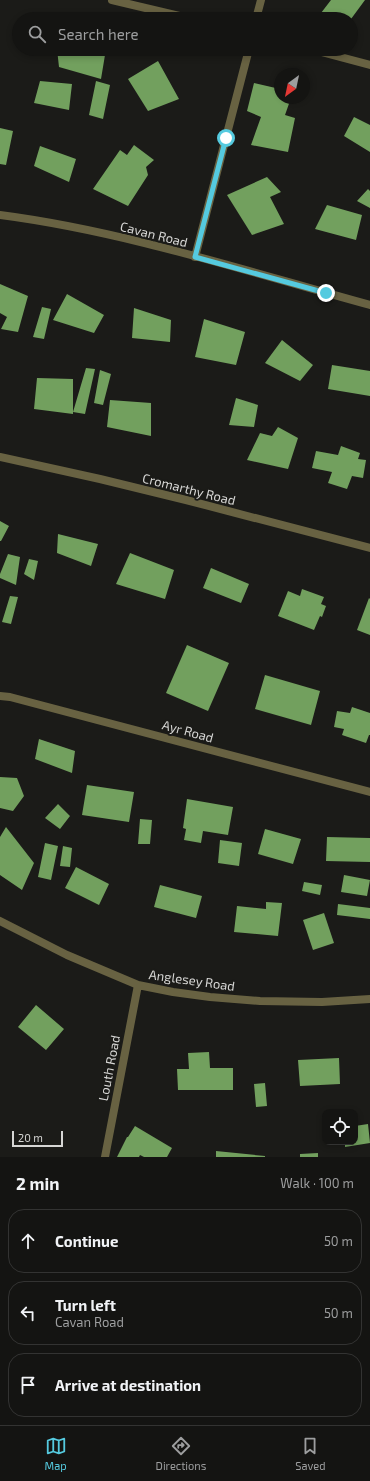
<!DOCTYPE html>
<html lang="en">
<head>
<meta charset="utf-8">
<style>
	body { margin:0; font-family:"Exo 2",sans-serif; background:#1d1d1b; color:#f1f3f6 }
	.controls { position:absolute; right:12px; bottom:12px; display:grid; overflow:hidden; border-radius:8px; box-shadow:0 2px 6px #0003 }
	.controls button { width:36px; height:36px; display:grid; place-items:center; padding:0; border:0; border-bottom:1px solid #333332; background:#141412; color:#f1f3f6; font:20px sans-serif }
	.compass { position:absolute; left:274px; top:68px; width:36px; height:36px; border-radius:50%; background:#141412; box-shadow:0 2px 6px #0003; rotate:213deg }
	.scale { position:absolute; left:12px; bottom:10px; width:51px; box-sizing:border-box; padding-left:4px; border:2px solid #d6d6d4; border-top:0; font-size:11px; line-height:14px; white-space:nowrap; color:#d6d6d4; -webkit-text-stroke:3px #1b1b18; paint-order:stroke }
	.stop { position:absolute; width:12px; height:12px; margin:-9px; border:3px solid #55cadf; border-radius:50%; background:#fff }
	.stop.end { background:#55cadf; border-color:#fff; box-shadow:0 1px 4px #0008 }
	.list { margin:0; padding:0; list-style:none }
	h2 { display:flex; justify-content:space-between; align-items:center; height:52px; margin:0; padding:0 16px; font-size:17px }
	h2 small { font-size:13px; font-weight:400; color:#9d9e9f }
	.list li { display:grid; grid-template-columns:26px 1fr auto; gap:12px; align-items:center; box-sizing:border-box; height:64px; margin:0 8px 8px; padding:0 8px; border:1px solid #333332; border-radius:16px }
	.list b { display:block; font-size:15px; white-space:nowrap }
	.list p { margin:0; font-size:13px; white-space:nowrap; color:#9d9e9f }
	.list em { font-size:13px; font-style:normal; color:#9d9e9f }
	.icon { flex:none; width:22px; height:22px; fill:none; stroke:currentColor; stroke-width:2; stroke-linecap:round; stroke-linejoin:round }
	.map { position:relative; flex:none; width:370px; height:1157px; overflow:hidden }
	.search { position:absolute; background:#141412; box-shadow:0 2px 6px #0003; left:12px; right:12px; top:12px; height:44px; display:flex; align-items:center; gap:10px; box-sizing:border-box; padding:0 14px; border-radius:22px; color:#9d9e9f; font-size:15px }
	.sheet { height:268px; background:#141412 }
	nav { display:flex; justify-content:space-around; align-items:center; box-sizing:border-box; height:56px; border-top:1px solid #333332; background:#141412; font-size:11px; color:#9d9e9f }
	nav a { display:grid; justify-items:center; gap:2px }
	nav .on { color:#55cadf }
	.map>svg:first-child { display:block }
</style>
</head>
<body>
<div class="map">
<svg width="370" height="1157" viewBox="0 0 370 1157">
	<rect width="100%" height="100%" fill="#1b1b18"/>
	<!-- building -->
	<path fill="#72a05e" d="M331 0H365L351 19H329L321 13Z
		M57 49H106L101 79 59 67Z
		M158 61 179 99 148 111 128 79Z
		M40 81 72 84 69 110 34 103Z
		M96 81 110 85 103 119 89 115Z
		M254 83 280 89V98H291L285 115 295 118 288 152 251 145 261 117 247 111Z
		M354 117 370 125V152L344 136Z
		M0 128 13 131 6 165 0 164Z
		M134 145 154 160 146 167 148 175 128 206 93 189 120 150 127 155Z
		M40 146 76 159 69 182 34 166Z
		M267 177 281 192 270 197 284 224 252 235 227 195Z
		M368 189 370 191V208L357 201Z
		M327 205 362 215 356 240 315 229Z
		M0 284 28 296 18 332 1 329 7 317 0 313Z
		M67 294 104 315 94 333 53 320Z
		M42 307 51 309 44 339 33 337Z
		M134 308 171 320 170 342 132 338Z
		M204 319 245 332 236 365 195 357Z
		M282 340 313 365 300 381 265 363Z
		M332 365 370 371V396L328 389Z
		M86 368 95 369 85 414 73 412V414L34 409 37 378 73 379V412Z
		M100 370 111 374 103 405 94 403Z
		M236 398 258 405 254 427 229 425Z
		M110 400 151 403V436L107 427Z
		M278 427 298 438 288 469 247 460 260 433 272 436Z
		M341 446 360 453 358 459 366 460 363 478 352 476 347 489 328 483 332 472 312 468 316 451 338 455Z
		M0 521 9 526 1 541H0Z
		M58 534 98 544 91 566 57 553Z
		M130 553 174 570 165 599 116 584Z
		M8 554 20 557 16 585 0 578V574Z
		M29 559 38 561 34 580 24 574Z
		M211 568 249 584 241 603 203 588Z
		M302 589 324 597 321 604 326 606 322 617 320 616 314 630 278 616 288 591 300 596Z
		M10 596 18 597 11 624 2 622Z
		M369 598 370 599V635L357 630Z
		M187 645 229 663 208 711 166 693Z
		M265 675 320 691 311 725 255 709Z
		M352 707 370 713V735H369L366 743 342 735 344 729 334 727 337 711 350 713Z
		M39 739 75 751 72 773 35 759Z
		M0 777 17 778 24 796 13 811 0 808Z
		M87 785 134 792 129 822 82 815Z
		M187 799 233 807 228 835 203 831 201 843 184 840 186 829 183 828Z
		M58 804 70 816 60 829 45 818Z
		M140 819 152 820 150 844H138Z
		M6 827 34 863 22 890 0 875V837Z
		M265 829 301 839 293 864 258 854Z
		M327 837 370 838V862L326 861Z
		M220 840 242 843 239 866 218 863Z
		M45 843 58 846 51 880 38 877Z
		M63 846 72 848 70 867 60 866Z
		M76 867 109 884 99 905 65 888Z
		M344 875 370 880 367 896 341 892Z
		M304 882 322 885 320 895 302 891Z
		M160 885 202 896 196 918 154 907Z
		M266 902 282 903 278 936 234 932 237 906 266 909Z
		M338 904 370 908V919L337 915Z
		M324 913 334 943 313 950 303 920Z
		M36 1005 64 1029 46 1050 18 1027Z
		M209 1052 210 1068H233V1090H178L177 1069H189L188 1053Z
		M339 1058 340 1084 300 1086 298 1060Z
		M265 1083 267 1106 256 1107 254 1084Z
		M368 1124 370 1143 345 1147V1142H355V1126Z
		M135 1126 172 1148 167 1157H144L140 1155 139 1157H117L127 1137H128Z
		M216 1151 265 1156V1157H216Z
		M318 1153V1157H300V1154Z"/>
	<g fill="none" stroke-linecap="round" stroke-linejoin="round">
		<!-- minor -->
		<path stroke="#686242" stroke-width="8" d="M112 0 192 19
			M256 19 261 0
			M310 49 370 65
			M0 215C124 231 249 272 370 305
			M195 257 249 49
			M0 457 100 479 186 500 370 548
			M0 696 10 697 370 792
			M0 921 67 955 138 985 173 992 210 997 260 1001 322 1002 370 999
			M105 1157 138 985"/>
	</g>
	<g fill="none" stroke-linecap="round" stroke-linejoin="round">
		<!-- route -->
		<path stroke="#55cadf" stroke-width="5" d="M226 138 195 257 326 293"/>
	</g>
	<g text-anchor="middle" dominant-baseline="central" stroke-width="4" stroke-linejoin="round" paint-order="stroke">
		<!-- street labels -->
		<g font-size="13" fill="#d6d6d4" stroke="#1b1b18">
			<text transform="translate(154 234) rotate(14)">Cavan Road</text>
			<text transform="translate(189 489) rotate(14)">Cromarthy Road</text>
			<text transform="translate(188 731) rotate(15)">Ayr Road</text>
			<text transform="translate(192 980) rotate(8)">Anglesey Road</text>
			<text transform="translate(109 1068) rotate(-79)">Louth Road</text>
		</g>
	</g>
</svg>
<div class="controls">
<button><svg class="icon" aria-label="locate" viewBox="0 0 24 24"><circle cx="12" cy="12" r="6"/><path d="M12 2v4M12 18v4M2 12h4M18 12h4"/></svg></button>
</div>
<svg class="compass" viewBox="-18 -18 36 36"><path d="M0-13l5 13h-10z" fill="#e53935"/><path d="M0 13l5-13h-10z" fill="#9d9e9f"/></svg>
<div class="scale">20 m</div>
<div class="stop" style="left:226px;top:138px"></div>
<div class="stop end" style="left:326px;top:293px"></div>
<div class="search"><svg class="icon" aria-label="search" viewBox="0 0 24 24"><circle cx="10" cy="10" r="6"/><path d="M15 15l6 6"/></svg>Search here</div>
</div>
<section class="sheet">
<h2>2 min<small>Walk · 100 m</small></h2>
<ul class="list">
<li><svg class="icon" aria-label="ahead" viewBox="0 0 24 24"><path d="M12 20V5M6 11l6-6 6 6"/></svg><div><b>Continue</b></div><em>50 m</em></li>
<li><svg class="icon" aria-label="left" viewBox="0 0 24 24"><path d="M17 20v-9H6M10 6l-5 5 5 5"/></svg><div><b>Turn left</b><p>Cavan Road</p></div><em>50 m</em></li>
<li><svg class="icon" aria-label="arrive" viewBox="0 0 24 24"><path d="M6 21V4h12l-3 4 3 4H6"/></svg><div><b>Arrive at destination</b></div></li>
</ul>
</section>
<nav>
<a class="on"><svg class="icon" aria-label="map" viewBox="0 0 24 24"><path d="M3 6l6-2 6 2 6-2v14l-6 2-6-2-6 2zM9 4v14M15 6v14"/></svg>Map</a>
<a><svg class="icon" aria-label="directions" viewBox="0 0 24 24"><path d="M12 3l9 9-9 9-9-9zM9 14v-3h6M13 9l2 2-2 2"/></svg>Directions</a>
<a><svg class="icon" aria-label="saved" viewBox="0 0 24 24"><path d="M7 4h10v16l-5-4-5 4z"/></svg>Saved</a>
</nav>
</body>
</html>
